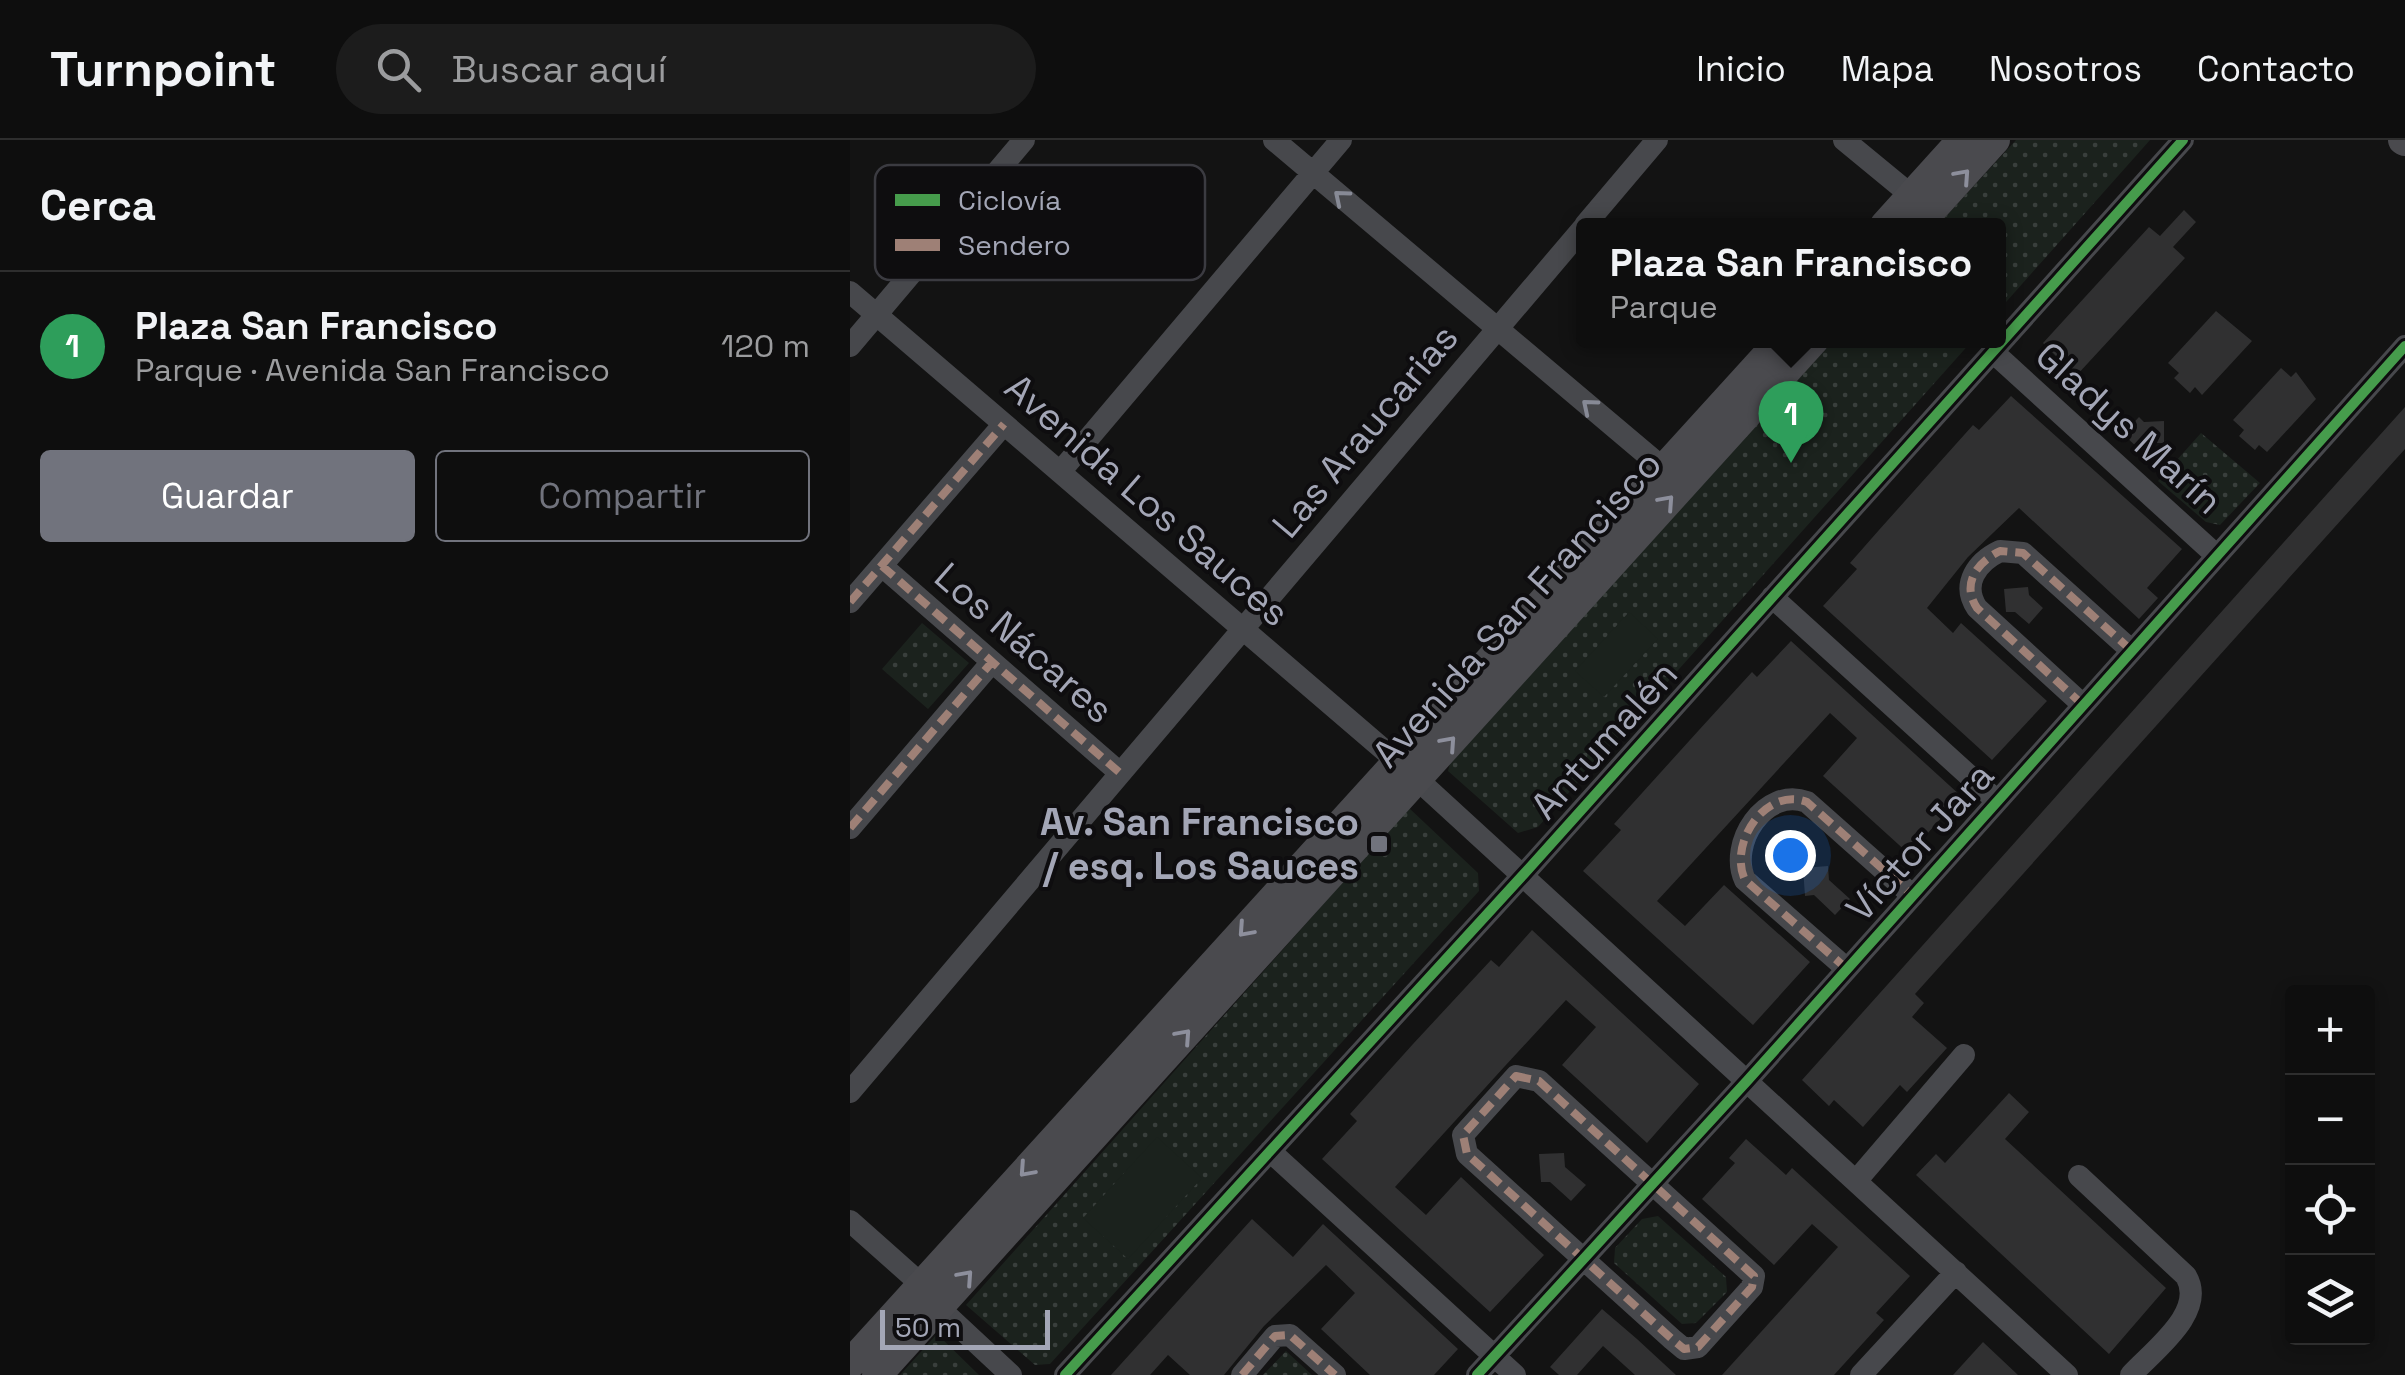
<!DOCTYPE html>
<html lang="es">
<head>
<meta charset="utf-8">
<style>
	body { margin:0; font-family:"Space Grotesk",sans-serif; background:#1c1c1c; color:#f1f3f6 }
	.controls { position:absolute; right:30px; bottom:30px; display:grid; overflow:hidden; border-radius:10px; box-shadow:0 5px 15px #0003 }
	.controls button { width:90px; height:90px; display:grid; place-items:center; padding:0; border:0; border-bottom:2px solid #2e2e2e; background:#0e0e0e; color:#f1f3f6; font:50px sans-serif }
	.scale { position:absolute; left:30px; bottom:25px; width:170px; box-sizing:border-box; padding-left:10px; border:5px solid #a3a6b6; border-top:0; font-size:28px; line-height:35px; white-space:nowrap; color:#a3a6b6; -webkit-text-stroke:8px #0e0d0f; paint-order:stroke }
	.you { position:absolute; left:940px; top:715px; width:35px; height:35px; margin:-25px; border:8px solid #fff; border-radius:50%; background:#1a73e8; box-shadow:0 0 0 15px #1a73e833 }
	.badge { display:grid; place-items:center; width:65px; height:65px; border-radius:50%; background:#71737d; color:#fff; font-size:32px; font-weight:700 }
	.pin { position:absolute; translate:-50% -82px; filter:drop-shadow(0 2px 5px #0008) }
	.pin::after { content:''; position:absolute; top:52px; width:35px; height:30px; background:inherit; clip-path:polygon(0 0,100% 0,50% 100%) }
	.popup { position:absolute; left:726px; top:78px; width:430px; height:130px; box-sizing:border-box; display:grid; place-content:center; border-radius:10px; background:#0e0e0e; filter:drop-shadow(0 2px 8px #0005); font-size:32px; white-space:nowrap; color:#9b9c9e }
	.popup b { font-size:38px; color:#f1f3f6 }
	.popup::after { content:''; position:absolute; left:50%; top:100%; margin-left:-20px; border:20px solid transparent; border-top-color:#0e0e0e }
	.list { margin:0; padding:0; list-style:none }
	h2 { display:flex; justify-content:space-between; align-items:center; height:130px; margin:0; padding:0 40px; font-size:42px }
	h2 small { font-size:32px; font-weight:400; color:#9b9c9e }
	.list li { display:grid; grid-template-columns:65px 1fr auto; gap:30px; align-items:center; box-sizing:border-box; height:150px; padding:0 40px; border-top:2px solid #2e2e2e }
	.list b { display:block; font-size:38px; white-space:nowrap }
	.list p { margin:0; font-size:32px; white-space:nowrap; color:#9b9c9e }
	.list em { font-size:32px; font-style:normal; color:#9b9c9e }
	.actions { display:flex; gap:20px; padding:30px 40px }
	.actions a { flex:1; padding:22px 0; border:2px solid #71737d; border-radius:10px; text-align:center; font-size:35px; color:#71737d }
	.actions .main { background:#71737d; color:#fff }
	.icon { flex:none; width:55px; height:55px; fill:none; stroke:currentColor; stroke-width:2; stroke-linecap:round; stroke-linejoin:round }
	.map { position:relative; flex:none; width:1555px; height:1235px; overflow:hidden }
	header { display:flex; align-items:center; gap:60px; box-sizing:border-box; height:140px; padding:0 50px; background:#0e0e0e; border-bottom:2px solid #2e2e2e }
	header strong { font-size:48px }
	nav { display:flex; gap:55px; margin-inline-start:auto; font-size:35px }
	.search { width:700px; height:90px; background:#1c1c1c; display:flex; align-items:center; gap:25px; box-sizing:border-box; padding:0 35px; border-radius:55px; color:#9b9c9e; font-size:38px }
	main { display:flex }
	aside { flex:1; background:#0e0e0e }
	.map>svg:first-child { display:block }
</style>
</head>
<body>
<header>
<strong>Turnpoint</strong>
<div class="search"><svg class="icon" aria-label="search" viewBox="0 0 24 24"><circle cx="10" cy="10" r="6"/><path d="M15 15l6 6"/></svg>Buscar aquí</div>
<nav><a>Inicio</a><a>Mapa</a><a>Nosotros</a><a>Contacto</a></nav>
</header>
<main>
<aside>
<h2>Cerca<small></small></h2>
<ul class="list">
<li><span class="badge" style="background:#2e9e5b">1</span><div><b>Plaza San Francisco</b><p>Parque · Avenida San Francisco</p></div><em>120 m</em></li>
</ul>
<div class="actions"><a class="main">Guardar</a><a>Compartir</a></div>
</aside>
<div class="map">
<svg width="1555" height="1235" viewBox="0 0 1555 1235">
	<defs>
		<pattern id="grass-dots" width="8" height="8" patternUnits="userSpaceOnUse" patternTransform="scale(2.5)"><rect width="8" height="8" fill="#1b221d"/><path d="M2 2h.1M6 6h.1" fill="none" stroke="#393f3c" stroke-width="1.8" stroke-linecap="round"/></pattern>
	</defs>
	<rect width="100%" height="100%" fill="#131313"/>
	<!-- grass -->
	<path fill="url(#grass-dots)" d="M1166 0H1300L1149 170 1148 85H1088Z
		M983 201H1122L688 687 668 693 598 631 601 619Z
		M1351 293 1410 343 1370 385 1356 382 1308 341Z
		M72 483 119 523 78 569 32 529Z
		M559 668 628 733 629 751 200 1224 185 1225 116 1165Z
		M808 1076 876 1137 877 1152 846 1183 832 1184 764 1123 765 1108 792 1079Z
		M87 1194 129 1235H50Z
		M436 1211 462 1235H413Z"/>
	<!-- pitch -->
	<path fill="#1b221d" d="M779 472 808 499 754 557 725 531Z
		M307 997 352 1038 278 1119 233 1078Z"/>
	<!-- building -->
	<path fill="#303031" d="M1334 70 1346 82 1323 107 1335 118 1226 236 1193 203 1299 87 1310 96Z
		M1366 171 1402 201 1352 255 1345 247 1340 253 1324 238 1329 233 1318 223Z
		M1431 228 1441 237 1446 232 1466 259 1417 312 1409 305 1405 310 1389 296 1394 290 1383 280Z
		M1161 256 1332 409 1297 448 1308 458 1289 479 1169 368 1118 417 1077 468 1103 493 1111 483 1197 561 1142 620 973 466 1007 429 1000 423 1029 390 1123 285 1129 290Z
		M1555 267V309L1065 854 1074 863 1062 877 1097 908 1057 952 1050 945 1013 987 984 960 979 966 952 940Z
		M1289 277 1294 282 1314 281V303H1296L1290 310 1273 294Z
		M1178 447 1179 455 1193 468 1179 484 1165 472H1156L1154 449Z
		M941 501 1111 656 1059 714 973 636 1007 598 980 573 843 722 807 761 835 786 874 745 960 822 903 885 733 731 771 690 764 684 849 590 902 532 907 537Z
		M978 726 979 740 1000 759 985 775 964 755 955 756 953 728Z
		M682 790 849 944 797 1003 712 925 746 887 716 860 655 926 545 1047 576 1075 611 1037 694 1115 640 1172 472 1019 507 981 500 974 563 904 641 820 649 827Z
		M1159 953 1179 972 1155 999 1316 1148 1259 1214 1066 1035 1086 1014 1095 1023Z
		M896 999 936 1035 942 1028 1060 1136 1026 1173 1034 1180 984 1235H872L988 1107 962 1084 924 1125 852 1059 885 1023 879 1018Z
		M714 1013 715 1027 736 1045 721 1061 700 1042H691L689 1014Z
		M402 1079 443 1117 473 1084 608 1209 584 1235H520L471 1189 505 1153 476 1125 414 1186 374 1235H340L318 1215 300 1235H261Z
		M752 1169 787 1199 826 1235H785L753 1206 727 1235H709L700 1227Z
		M1133 1202 1168 1235H1103Z"/>
	<g fill="none" stroke-linecap="round" stroke-linejoin="round">
		<!-- minor -->
		<path stroke="#47484c" stroke-width="22" d="M424 0 814 329
			M994 0 1062 56
			M735 85 807 0
			M0 152 548 622
			M0 206 174 0
			M1143 212 1367 416
			M210 332 491 0
			M32 426 270 633
			M922 457 1147 661
			M0 462 154 284
			M1233 565 1127 468C1111 444 1127 422 1150 411L1173 413 1282 511
			M567 639 1217 1235
			M0 688 142 522
			M997 829 895 740C878 704 915 646 957 662L1063 756
			M666 936 689 941 904 1136 902 1147 848 1207 834 1209 822 1199 617 1014 613 995Z
			M0 952 734 87
			M420 1011 665 1235
			M1229 1036 1336 1136C1357 1172 1304 1210 1281 1235
			M1006 1041 1114 915
			M0 1081 72 1145
			M88 1167 161 1235
			M215 1235 673 735 1333 0
			M392 1235 425 1196 440 1195 485 1235
			M627 1235 897 941 1555 206
			M1011 1235 1106 1132"/>
		<!-- major -->
		<path stroke="#4a4a4e" stroke-width="30" d="M1553 0 1555 1
			M1035 85 1112 0
			M1068 85 1145 0
			M0 1224 931 200
			M27 1235 964 200"/>
		<!-- quiet -->
		<path stroke="#9e8076" stroke-width="8" stroke-dasharray="15 8" stroke-linecap="butt" d="M32 426 270 633
			M0 462 154 284
			M1233 565 1127 468C1111 444 1127 422 1150 411L1173 413 1282 511
			M0 688 142 522
			M997 829 895 740C878 704 915 646 957 662L1063 756
			M666 936 689 941 904 1136 902 1147 848 1207 834 1209 822 1199 617 1014 613 995Z
			M392 1235 425 1196 440 1195 485 1235"/>
		<!-- cycleway casing -->
		<g stroke="#0e0d0f" stroke-width="16">
			<path id="cycleway" d="M215 1235 673 735 1333 0
				M627 1235 897 941 1555 206"/>
		</g>
		<!-- cycleway -->
		<use href="#cycleway" stroke="#469c4c" stroke-width="10"/>
	</g>
	<!-- one-way arrows -->
	<defs><path id="oneway-chevron" d="M-2-3.5L2.5 0L-2 3.5" fill="none" stroke-width="1.6" stroke-linecap="round" stroke-linejoin="round" transform="scale(2.5)"/></defs>
	<g stroke="#8d8f9c">
		<use href="#oneway-chevron" transform="translate(1113 36) rotate(-48)"/>
		<use href="#oneway-chevron" transform="translate(817 362) rotate(-48)"/>
		<use href="#oneway-chevron" transform="translate(599 603) rotate(-48)"/>
		<use href="#oneway-chevron" transform="translate(395 790) rotate(132)"/>
		<use href="#oneway-chevron" transform="translate(334 896) rotate(-48)"/>
		<use href="#oneway-chevron" transform="translate(176 1030) rotate(132)"/>
		<use href="#oneway-chevron" transform="translate(116 1137) rotate(-48)"/>
	</g>
	<g stroke="#878a96">
		<use href="#oneway-chevron" transform="translate(491 57) rotate(-140)"/>
		<use href="#oneway-chevron" transform="translate(739 266) rotate(-140)"/>
	</g>
	<!-- markers -->
	<rect fill="#71737d" stroke="#0e0d0f" stroke-width="4" x="519" y="694" width="20" height="20" rx="5"/>
	<g text-anchor="middle" dominant-baseline="central" stroke-width="8" stroke-linejoin="round" paint-order="stroke">
		<!-- street labels -->
		<g font-size="38" fill="#a3a6b6" stroke="#0e0d0f">
			<text transform="translate(1279 288) rotate(42)">Gladys Marín</text>
			<text transform="translate(515 291) rotate(-50)">Las Araucarias</text>
			<text transform="translate(297 360) rotate(41)">Avenida Los Sauces</text>
			<text transform="translate(667 469) rotate(-48)">Avenida San Francisco</text>
			<text transform="translate(174 503) rotate(41)">Los Nácares</text>
			<text transform="translate(754 600) rotate(-48)">Antumalén</text>
			<text transform="translate(1070 702) rotate(-48)">Víctor Jara</text>
		</g>
		<!-- poi labels -->
		<g font-size="38" font-weight="bold" fill="#a3a6b6" stroke="#0e0d0f" text-anchor="end">
			<text x="509" y="682">Av. San Francisco<tspan x="509" dy="44">/ esq. Los Sauces</tspan></text>
		</g>
	</g>
	<!-- legend -->
	<rect x="25" y="25" width="330" height="115" rx="15" fill="#0e0d0f" stroke="#3b3b41" stroke-width="2.5"/>
	<rect x="45" y="54" width="45" height="12" fill="#469c4c"/>
	<rect x="45" y="99" width="45" height="12" fill="#9e8076"/>
	<g font-size="28" fill="#a3a6b6">
		<text x="108" y="70">Ciclovía</text>
		<text x="108" y="115">Sendero</text>
	</g>
</svg>
<div class="controls">
<button>+</button>
<button>−</button>
<button><svg class="icon" aria-label="locate" viewBox="0 0 24 24"><circle cx="12" cy="12" r="6"/><path d="M12 2v4M12 18v4M2 12h4M18 12h4"/></svg></button>
<button><svg class="icon" aria-label="layers" viewBox="0 0 24 24"><path d="M12 4l9 5-9 5-9-5zM3 14l9 5 9-5"/></svg></button>
</div>
<div class="scale">50 m</div>
<div class="you"></div>
<div class="pin badge" style="left:941px;top:323px;background:#2e9e5b">1</div>
<div class="popup"><b>Plaza San Francisco</b>Parque</div>
</div>
</main>
</body>
</html>
